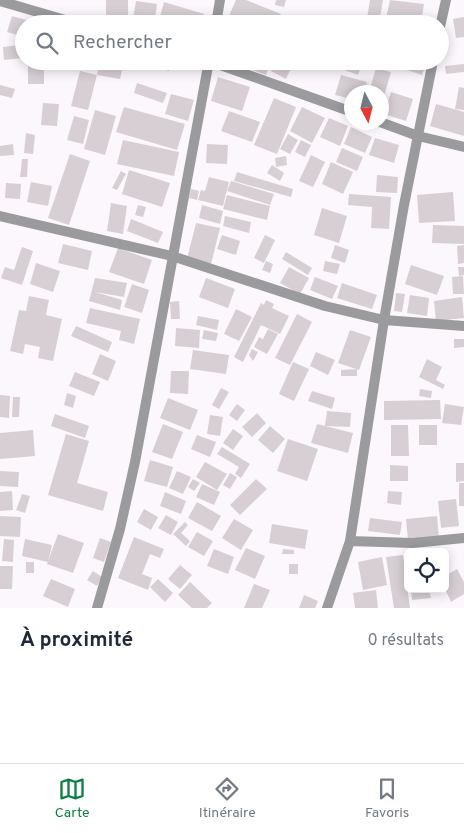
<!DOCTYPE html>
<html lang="fr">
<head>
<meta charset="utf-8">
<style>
	body { margin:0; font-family:Overpass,sans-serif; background:#f6f6f7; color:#1f2937 }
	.controls { position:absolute; right:15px; bottom:15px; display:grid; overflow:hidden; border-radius:8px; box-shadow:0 2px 12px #0003 }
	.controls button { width:45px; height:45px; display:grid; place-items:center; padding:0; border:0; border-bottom:1px solid #e0e1e3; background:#fff; color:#1f2937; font:25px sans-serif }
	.compass { position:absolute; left:344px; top:85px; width:45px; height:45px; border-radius:50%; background:#fff; box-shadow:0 2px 12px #0003; rotate:173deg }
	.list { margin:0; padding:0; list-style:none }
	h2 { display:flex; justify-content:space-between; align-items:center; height:65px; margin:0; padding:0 20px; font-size:21px }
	h2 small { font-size:16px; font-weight:400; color:#747a83 }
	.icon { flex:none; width:28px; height:28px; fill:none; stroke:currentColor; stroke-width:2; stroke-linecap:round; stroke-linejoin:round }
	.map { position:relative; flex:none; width:464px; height:608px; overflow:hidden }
	.search { position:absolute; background:#fff; box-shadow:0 2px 12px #0003; left:15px; right:15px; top:15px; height:55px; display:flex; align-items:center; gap:12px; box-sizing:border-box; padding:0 18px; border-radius:28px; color:#747a83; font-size:19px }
	.sheet { height:155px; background:#fff }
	nav { display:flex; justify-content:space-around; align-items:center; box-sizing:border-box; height:70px; border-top:1px solid #e0e1e3; background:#fff; font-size:14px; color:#747a83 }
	nav a { display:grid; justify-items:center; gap:2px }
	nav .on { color:#0b8043 }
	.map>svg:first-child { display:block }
</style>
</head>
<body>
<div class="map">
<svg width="464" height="608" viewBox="0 0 464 608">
	<rect width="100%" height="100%" fill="#fcf7fd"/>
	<!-- building -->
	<path fill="#d7cfd3" d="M106 0H128V24H106Z
		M236 0H246L281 14 277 24H246L229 16Z
		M276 0H286L284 7 275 5Z
		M370 0H383L379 24H366Z
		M390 0 424 4 421 24 385 23Z
		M136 1 157 4 154 24H132Z
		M164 2 204 14 201 24H158Z
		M12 16 37 23V24H24V37L7 32Z
		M464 17V37L456 38 453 19Z
		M20 45 22 58 4 60 3 47Z
		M28 61H44V84H28Z
		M100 61H124L120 79 97 75Z
		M141 61H172L169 71Z
		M216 61H251L249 71Z
		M253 61H271L266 75 250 69Z
		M276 61H294L286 79 271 71Z
		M341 61H363L358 75 339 68Z
		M392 61H423L427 62 422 75 391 65Z
		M464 64V72L446 74 445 66Z
		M376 68 391 72 382 103V92H369Z
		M80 71 97 75 88 110 71 106Z
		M341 75 367 82 364 92H352V99L335 95Z
		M218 77 250 87 242 111 211 101Z
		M137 83 167 93 163 103 134 93Z
		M0 85 15 89 12 98 0 95Z
		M459 87 464 88V110L455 109Z
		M391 92 413 99 406 121 384 114Z
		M171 94 194 100 188 121 165 114Z
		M274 98 296 107 277 154 254 145Z
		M43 103 59 104 57 126 41 125Z
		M436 104 464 112V136L430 126Z
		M124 107 185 124 177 150 116 132Z
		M302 107 325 118 312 143 290 131Z
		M95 110 116 116 105 155 84 149Z
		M229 111 260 122 252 142 221 131Z
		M74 116 89 120 83 144 67 140Z
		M329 118 348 126 340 146 320 137Z
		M351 127 372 137 365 153 344 144Z
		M26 133 35 135 33 154 24 153Z
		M288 134 298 140 290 154 280 149Z
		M375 138 399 145 394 163 369 155Z
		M123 140 179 152 174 176 117 164Z
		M301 140 311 145 305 157 295 152Z
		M13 144 14 155 0 156V146Z
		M207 144 228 145 227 164 206 163Z
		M342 148 363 157 357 171 336 162Z
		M70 154 90 161 69 225 48 218Z
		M311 155 325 162 313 187 299 181Z
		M286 156 287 165 276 167 275 158Z
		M22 159H28L27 177H20Z
		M331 162 353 172 343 194 322 184Z
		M272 165 284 173 280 181 267 173Z
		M129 170 170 183 162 207 122 194Z
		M121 171 126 174 117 190 112 188Z
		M237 172 293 189 291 197 234 181Z
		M377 175 398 177 397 193 376 192Z
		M209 177 229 182 223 206 198 200 201 190 205 191Z
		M231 181 274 194 270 205 227 191Z
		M31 182 52 186 48 206 27 202Z
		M6 183 21 184 20 199 5 198Z
		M191 189 199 191 197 200 189 198Z
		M453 192 455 221 419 223 417 195Z
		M349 194 391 197 389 229 371 228 372 207 348 205Z
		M227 195 270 206 267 220 223 209Z
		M111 203 127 206 123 234 107 231Z
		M138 205 146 207 143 217 135 215Z
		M202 205 223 211 220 224 199 218Z
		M322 208 347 216 339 243 314 235Z
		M225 216 251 222 249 233 223 226Z
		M131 219 163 232 158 243 127 231Z
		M196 223 220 228 211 264 187 259Z
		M433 225 464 226V244L432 243Z
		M222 235 240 241 236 255 217 249Z
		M265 235 275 240 264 263 254 258Z
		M63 244 92 251 88 270 58 263Z
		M335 245 349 250 345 263 331 258Z
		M464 245V263L458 264 457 246Z
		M22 247 33 251 22 285 1 278 5 267 14 270Z
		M118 248 152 260 144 284 109 272Z
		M286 252 312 268 308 275 282 259Z
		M266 261 273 264 270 273 262 270Z
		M325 261 340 264 337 274 323 271Z
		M36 263 60 271 53 292 30 284Z
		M411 265 444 276 437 295 405 284Z
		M289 267 309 278 300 294 280 283Z
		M458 267H464V275L459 276Z
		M463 276 464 294H453L452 277Z
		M315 277 338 286 332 299 310 290Z
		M95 278 127 283 124 297 95 292 122 300 120 310 89 301Z
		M206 278 235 289 228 308 199 297Z
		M342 283 377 295 372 309 337 298Z
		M132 284 149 290 142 313 124 307Z
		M396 293 405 294 402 312 394 311Z
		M410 295 429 298 427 316 407 313Z
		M29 296 49 300 46 315 62 319 53 361 38 358 40 347 25 344 23 354 10 351 19 310 26 311Z
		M462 297 464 318 436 321 434 301Z
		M266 300 274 304 272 308 289 316 280 334 261 325 243 362 234 357 261 303 264 305Z
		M179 301 180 319H171L170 302Z
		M90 308 140 319 134 344 119 340 121 331 86 323Z
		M236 309 252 317 239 341 224 334Z
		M297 314 312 322 290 365 275 358Z
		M198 316 219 320 217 330 196 325Z
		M76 326 112 342 108 352 71 336Z
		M176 328 200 330 199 348 175 346Z
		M268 329 278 334 267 354 254 347 259 337 263 339Z
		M204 330 218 333 216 341 202 339Z
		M350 330 371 337 359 370 338 363Z
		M454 339H464V347L454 348Z
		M252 349 258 352 253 361 249 355Z
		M193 350 229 355 226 374 190 369Z
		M316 352 335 360 328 375 310 366Z
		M100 354 116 361 108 381 92 374Z
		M427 359 442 367 436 380 445 385 443 389 419 377Z
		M293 362 309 369 294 401 279 394Z
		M357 369V376H341V370Z
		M171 371H189L188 394 170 393Z
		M75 372 100 382 94 396 69 386Z
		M221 388 229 392 219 409 212 405Z
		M420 389 432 391 431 398 419 396Z
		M312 391 335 398 332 409 308 401Z
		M67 393 76 396 73 408 64 405Z
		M0 395 10 396 9 418 0 417Z
		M13 397H20L19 417H12Z
		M168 398 198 410 190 430 160 418Z
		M440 400 441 419 384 420V401Z
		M237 404 245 410 237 421 229 415Z
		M445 404 464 407 461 425 442 423Z
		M327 411 351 413 350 427 325 426Z
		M257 413 266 423 252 437 242 427Z
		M55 414 89 426 85 438 51 426Z
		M210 415 223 417 220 436 207 434Z
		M163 424 183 432 172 459 152 452Z
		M317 424 353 433 348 453 311 443Z
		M391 425H408L409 456H391Z
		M419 425H437V445H419Z
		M270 426 285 439 273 453 258 440Z
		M233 429 243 436 233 450 223 443Z
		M33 430 35 456 0 459V433Z
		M66 434 89 441 77 483 108 492 103 511 48 495Z
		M197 435 216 442 210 457 191 449Z
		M288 439 318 449 307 481 277 471Z
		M222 447 250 464 241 478 235 474 239 467 217 454Z
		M150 460 173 467 167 487 144 481Z
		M205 462 227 474 217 490 196 477Z
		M456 463H464V481L456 482Z
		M390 465 408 466V481H390Z
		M0 471 19 472 18 487 0 486Z
		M177 471 191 477 183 494 169 488Z
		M230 473 237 477 230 489 223 485Z
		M193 479 200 483 194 491 188 487Z
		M256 479 267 489 240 515 230 505Z
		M459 483H464V506H459Z
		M202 484 220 492 214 505 196 497Z
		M12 491 13 510 0 511V492Z
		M388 491 402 492 401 505 387 503Z
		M165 492 186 501 181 514 160 506Z
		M22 494 30 496 25 513 16 510Z
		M456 499 459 526 441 528 438 501Z
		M197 502 221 516 212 531 188 518Z
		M144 509 158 517 151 530 137 522Z
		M166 515 178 522 171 535 158 528Z
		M0 516 21 517 20 537 0 536Z
		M437 516 439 538 408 541 406 519Z
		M370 518 402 522 400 535 368 531Z
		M234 519 253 530 241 550 222 538Z
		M185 522 188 525 181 533 190 541 186 546 173 534Z
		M272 524 308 530 305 549 269 543Z
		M197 532 213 541 204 556 188 547Z
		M58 534 84 543 73 573 47 564Z
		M134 537 164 549 160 558 150 554 142 574 152 578 148 590 118 578Z
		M100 538 111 542 104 562 93 558Z
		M4 539 14 540 13 562 2 561Z
		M25 539 52 545 48 562 22 556Z
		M246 548 265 556 255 579 235 570Z
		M214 549 234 557 228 574 207 566Z
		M283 549 294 550V554H282Z
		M403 555 410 608H394L386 557Z
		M382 557 387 585 363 590 358 562Z
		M26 562H34V573H26Z
		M289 564H298V574H289Z
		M180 565 192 575 180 589 168 579Z
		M0 566H13L12 589H0Z
		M457 569 464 582V594L451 602 445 589V576Z
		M93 571 102 577 97 586 87 580Z
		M51 579 75 589 68 607 43 596Z
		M158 579 173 593 165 602 150 587Z
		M190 582 212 603 207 608H192L178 595Z
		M254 584 270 590 262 608H244Z
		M411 589H429L431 598 412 600Z
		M376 590 378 608H355L353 593Z
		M304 595 318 601 315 608H299Z"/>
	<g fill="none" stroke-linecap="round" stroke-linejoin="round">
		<!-- minor -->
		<path stroke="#9b9b9e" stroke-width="10" d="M0 1 79 24
			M216 24 220 0
			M440 27 446 0
			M209 61 352 112
			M380 122 418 136 464 147
			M0 216 172 256 325 306 384 320 464 326
			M350 541 413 543 464 538
			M97 608 120 529 135 462 209 61
			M327 608 350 541 384 320 404 205 433 61"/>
	</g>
</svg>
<div class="controls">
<button><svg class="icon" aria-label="locate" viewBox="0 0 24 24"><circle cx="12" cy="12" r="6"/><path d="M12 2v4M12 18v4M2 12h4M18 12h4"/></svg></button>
</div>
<svg class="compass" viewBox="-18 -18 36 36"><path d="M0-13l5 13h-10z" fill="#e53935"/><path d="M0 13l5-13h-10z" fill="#747a83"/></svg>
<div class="search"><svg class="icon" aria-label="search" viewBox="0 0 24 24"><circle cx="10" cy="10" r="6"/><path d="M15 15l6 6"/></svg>Rechercher</div>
</div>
<section class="sheet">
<h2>À proximité<small>0 résultats</small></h2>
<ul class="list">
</ul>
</section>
<nav>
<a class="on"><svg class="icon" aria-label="map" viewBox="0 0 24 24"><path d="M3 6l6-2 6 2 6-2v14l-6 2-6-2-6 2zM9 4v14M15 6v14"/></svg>Carte</a>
<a><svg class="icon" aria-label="directions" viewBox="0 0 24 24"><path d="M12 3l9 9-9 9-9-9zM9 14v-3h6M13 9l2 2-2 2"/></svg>Itinéraire</a>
<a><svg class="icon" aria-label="saved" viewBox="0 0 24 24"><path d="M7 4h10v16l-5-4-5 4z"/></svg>Favoris</a>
</nav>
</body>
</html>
